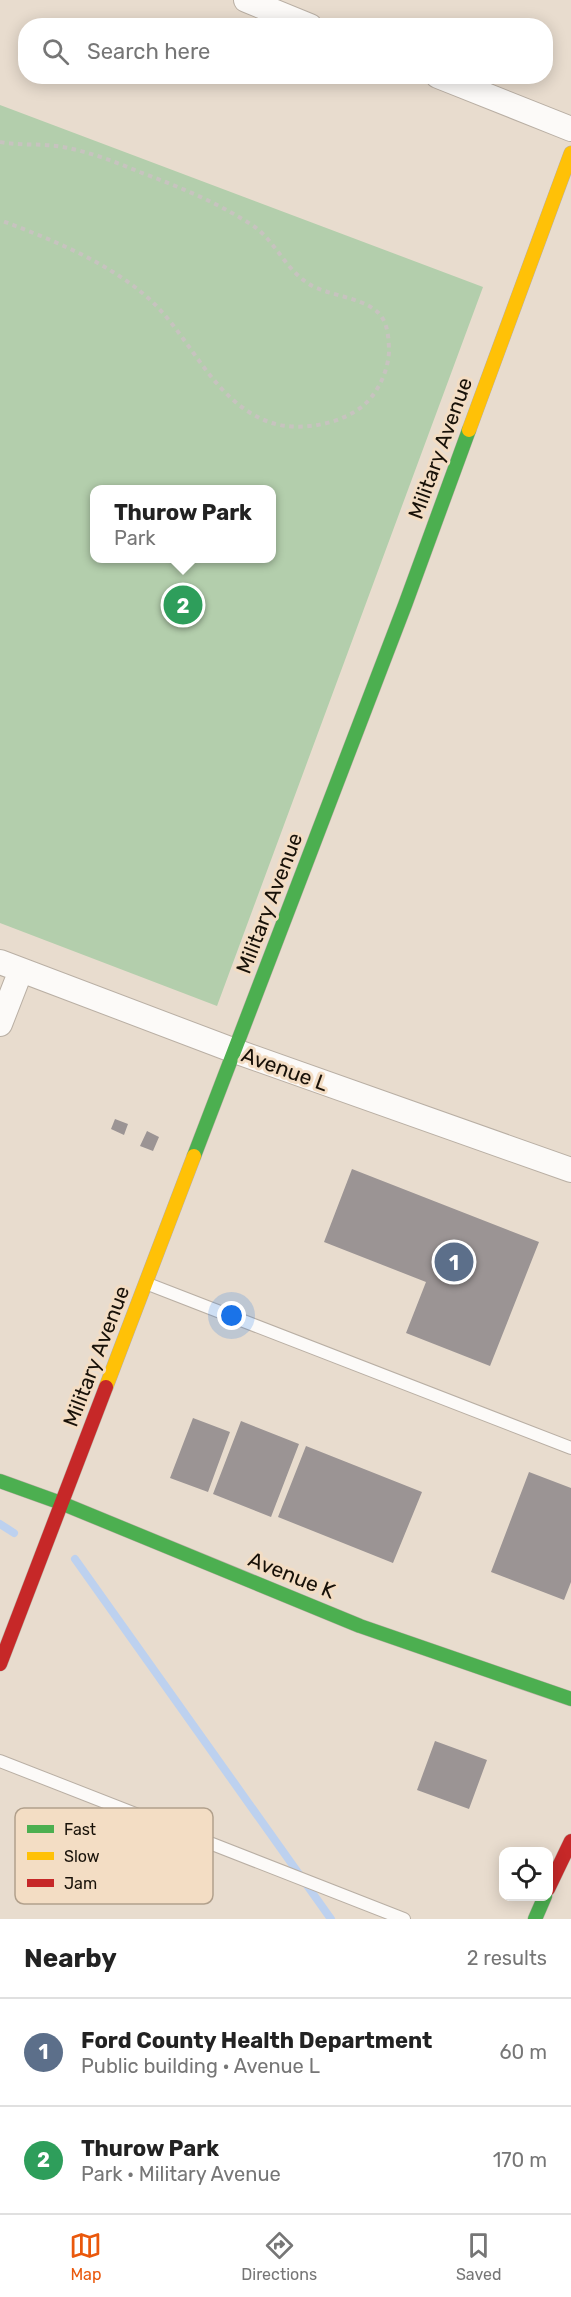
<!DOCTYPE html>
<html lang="en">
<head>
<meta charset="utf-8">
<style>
	body { margin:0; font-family:Rubik,sans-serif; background:#f2f2f2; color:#222 }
	.controls { position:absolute; right:18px; bottom:18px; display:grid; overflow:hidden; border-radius:12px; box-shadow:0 3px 15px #0003 }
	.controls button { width:54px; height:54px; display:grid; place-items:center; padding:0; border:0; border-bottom:2px solid #e0e0e0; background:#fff; color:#222; font:30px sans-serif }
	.you { position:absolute; left:232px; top:1316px; width:21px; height:21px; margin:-15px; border:4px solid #fff; border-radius:50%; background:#1a73e8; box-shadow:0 0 0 9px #1a73e833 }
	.badge { display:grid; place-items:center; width:39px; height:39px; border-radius:50%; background:#ea580c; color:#fff; font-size:20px; font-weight:700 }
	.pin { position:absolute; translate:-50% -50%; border:3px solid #fff; box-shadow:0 2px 6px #0006 }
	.popup { position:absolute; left:90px; top:485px; width:186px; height:78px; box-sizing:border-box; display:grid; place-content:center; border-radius:12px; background:#fff; filter:drop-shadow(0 2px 4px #0005); font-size:20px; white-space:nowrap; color:#767676 }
	.popup b { font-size:22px; color:#222 }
	.popup::after { content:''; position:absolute; left:50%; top:100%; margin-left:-12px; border:12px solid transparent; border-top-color:#fff }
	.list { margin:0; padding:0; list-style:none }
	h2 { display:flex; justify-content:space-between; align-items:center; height:78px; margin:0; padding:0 24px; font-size:26px }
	h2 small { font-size:20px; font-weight:400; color:#767676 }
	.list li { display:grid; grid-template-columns:39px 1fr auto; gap:18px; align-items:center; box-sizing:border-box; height:108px; padding:0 24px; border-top:2px solid #e0e0e0 }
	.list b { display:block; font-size:22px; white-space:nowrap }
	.list p { margin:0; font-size:20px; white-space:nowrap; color:#767676 }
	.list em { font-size:20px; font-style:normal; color:#767676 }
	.icon { flex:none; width:33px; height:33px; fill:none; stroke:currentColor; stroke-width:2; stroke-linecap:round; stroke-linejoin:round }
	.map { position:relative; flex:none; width:571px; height:1919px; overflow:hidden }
	.search { position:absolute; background:#fff; box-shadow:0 3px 15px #0003; left:18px; right:18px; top:18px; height:66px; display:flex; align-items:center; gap:15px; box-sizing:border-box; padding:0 21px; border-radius:24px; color:#767676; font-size:22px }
	.sheet { height:294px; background:#fff }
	nav { display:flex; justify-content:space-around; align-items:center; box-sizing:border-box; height:84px; border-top:2px solid #e0e0e0; background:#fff; font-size:16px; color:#767676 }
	nav a { display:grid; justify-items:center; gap:3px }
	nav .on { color:#ea580c }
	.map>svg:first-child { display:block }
</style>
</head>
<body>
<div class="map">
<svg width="571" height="1919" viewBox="0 0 571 1919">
	<rect width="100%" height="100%" fill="#e8dcce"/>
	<!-- green -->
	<path fill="#b3ceac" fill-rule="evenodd" d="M0 105 483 287 217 1006 0 923ZM94 490H272V558H94Z"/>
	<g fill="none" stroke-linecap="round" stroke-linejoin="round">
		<!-- stream -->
		<path stroke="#bdd1ef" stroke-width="8" d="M0 1524 14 1533
			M75 1559 331 1919"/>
	</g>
	<!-- building -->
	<path fill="#9b9494" d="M115 1119 128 1124 124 1135 111 1129Z
		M147 1131 159 1137 153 1151 140 1146Z
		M352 1169 539 1242 490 1366 406 1333 426 1282 324 1242Z
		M193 1418 230 1432 208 1492 170 1478Z
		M241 1421 299 1444 271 1517 213 1494Z
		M306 1446 422 1492 393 1563 278 1517Z
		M529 1472 571 1488V1582L564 1600 491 1572Z
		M435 1741 487 1760 469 1809 417 1790Z"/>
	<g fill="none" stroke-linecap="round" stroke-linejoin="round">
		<!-- lane casing -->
		<g stroke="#b9afa4" stroke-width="14">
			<path id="lane" d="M148 1284 571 1448
				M0 1761 404 1919"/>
		</g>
		<!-- street casing -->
		<g stroke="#b9afa4" stroke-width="26">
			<path id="street" d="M246 0 310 26
				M438 76 571 129
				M0 962 235 1051 571 1170
				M0 1024 21 970"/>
		</g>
		<!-- fast casing -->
		<g stroke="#b9afa4" stroke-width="15">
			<path id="fast" d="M194 1156 405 605 469 430
				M0 1481 61 1503 360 1626 571 1699
				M535 1919 545 1896"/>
		</g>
		<!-- slow casing -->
		<g stroke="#b9afa4" stroke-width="15">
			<path id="slow" d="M469 430 571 153
				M106 1387 194 1156"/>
		</g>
		<!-- jam casing -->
		<g stroke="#b9afa4" stroke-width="15">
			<path id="jam" d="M0 1664 106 1387
				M548 1889 571 1841"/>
		</g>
		<!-- path -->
		<path stroke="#c7c3bf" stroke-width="4" stroke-dasharray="4.5 4.5" stroke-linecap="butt" d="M0 142C21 146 42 143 63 147 90 152 116 162 142 173 180 187 218 203 252 225 275 240 284 268 309 284 329 297 371 297 383 319 388 327 389 342 389 352 388 370 379 391 365 404 343 424 300 432 272 423 212 403 191 335 147 297 106 261 50 239 0 220"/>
		<!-- lane -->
		<use href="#lane" stroke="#fcfaf8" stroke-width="12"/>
		<!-- street -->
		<use href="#street" stroke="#fcfaf8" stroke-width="24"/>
		<!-- fast -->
		<use href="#fast" stroke="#4caf50" stroke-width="14"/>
		<!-- slow -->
		<use href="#slow" stroke="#ffc107" stroke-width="14"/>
		<!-- jam -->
		<use href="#jam" stroke="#c62828" stroke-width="14"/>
	</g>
	<g text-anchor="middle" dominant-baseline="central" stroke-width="6" stroke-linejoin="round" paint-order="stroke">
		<!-- street labels -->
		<g font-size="21" fill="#181108" stroke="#f3ddc4">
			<text transform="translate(440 448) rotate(-70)">Military Avenue</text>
			<text transform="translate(269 903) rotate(-69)">Military Avenue</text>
			<text transform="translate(285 1069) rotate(20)">Avenue L</text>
			<text transform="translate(96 1356) rotate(-69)">Military Avenue</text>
			<text transform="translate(292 1575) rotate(22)">Avenue K</text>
		</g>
	</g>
	<!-- legend -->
	<rect x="15" y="1808" width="198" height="96" rx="9" fill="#f3ddc4" stroke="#b1a08c" stroke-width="1.5"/>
	<rect x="27" y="1825" width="27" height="8" fill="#4caf50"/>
	<rect x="27" y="1852" width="27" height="8" fill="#ffc107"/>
	<rect x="27" y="1879" width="27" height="8" fill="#c62828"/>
	<g font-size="16" fill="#181108">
		<text x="64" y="1835">Fast</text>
		<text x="64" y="1862">Slow</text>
		<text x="64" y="1889">Jam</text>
	</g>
</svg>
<div class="controls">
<button><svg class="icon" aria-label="locate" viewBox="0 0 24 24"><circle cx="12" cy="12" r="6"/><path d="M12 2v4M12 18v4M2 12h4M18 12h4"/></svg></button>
</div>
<div class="you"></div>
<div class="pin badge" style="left:454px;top:1262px;background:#5c6f8a">1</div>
<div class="pin badge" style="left:183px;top:605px;background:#2e9e5b">2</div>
<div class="popup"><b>Thurow Park</b>Park</div>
<div class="search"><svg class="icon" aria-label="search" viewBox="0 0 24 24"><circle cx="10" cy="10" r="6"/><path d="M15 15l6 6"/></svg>Search here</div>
</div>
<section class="sheet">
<h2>Nearby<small>2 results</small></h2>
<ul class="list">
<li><span class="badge" style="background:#5c6f8a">1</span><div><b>Ford County Health Department</b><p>Public building · Avenue L</p></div><em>60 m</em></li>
<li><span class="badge" style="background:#2e9e5b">2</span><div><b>Thurow Park</b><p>Park · Military Avenue</p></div><em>170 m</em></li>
</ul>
</section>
<nav>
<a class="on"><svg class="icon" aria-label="map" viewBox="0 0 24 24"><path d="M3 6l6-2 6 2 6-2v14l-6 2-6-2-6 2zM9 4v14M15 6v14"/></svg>Map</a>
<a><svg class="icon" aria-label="directions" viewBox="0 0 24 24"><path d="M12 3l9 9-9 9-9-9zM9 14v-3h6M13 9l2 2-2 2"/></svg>Directions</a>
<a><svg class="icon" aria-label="saved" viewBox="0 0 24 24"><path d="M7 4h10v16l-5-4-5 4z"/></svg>Saved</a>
</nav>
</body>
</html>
